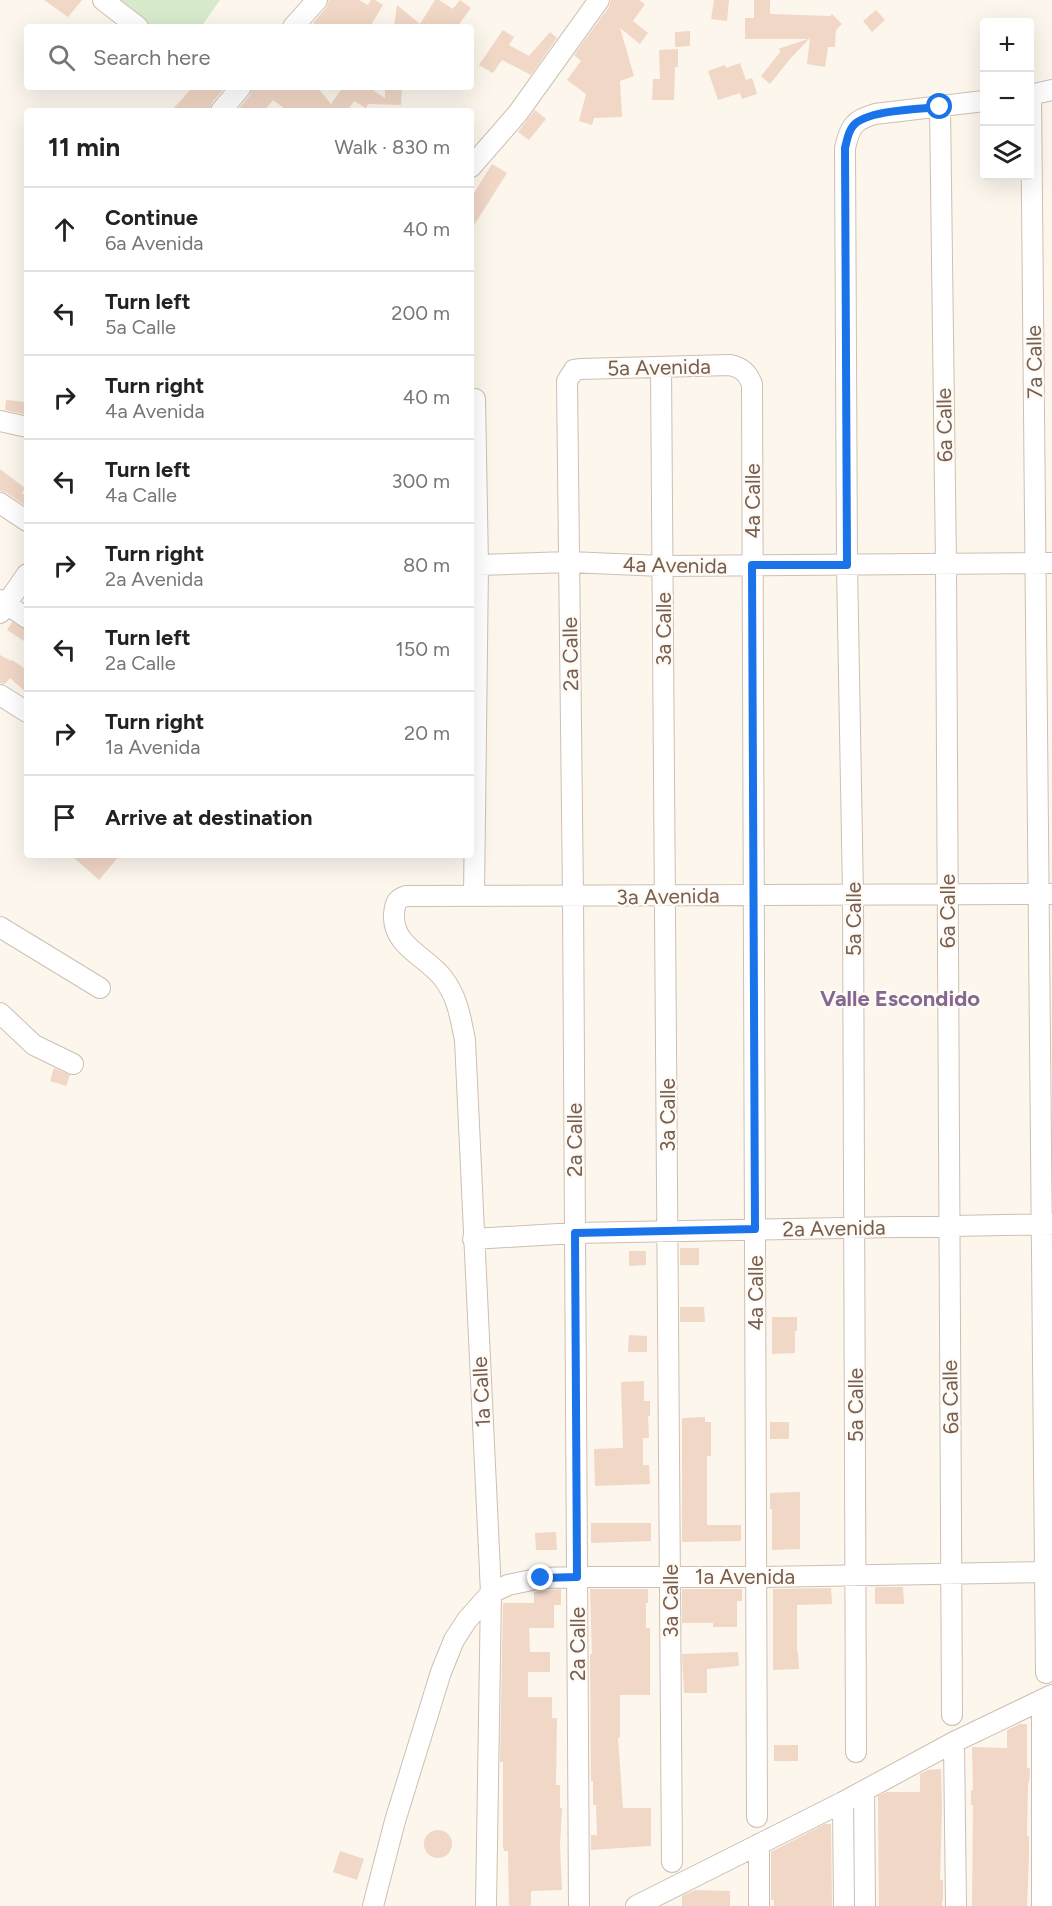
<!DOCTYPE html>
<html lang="en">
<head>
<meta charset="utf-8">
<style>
	body { margin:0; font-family:Figtree,sans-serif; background:#f6f6f6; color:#222 }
	.controls { position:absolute; right:18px; top:18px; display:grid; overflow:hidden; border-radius:6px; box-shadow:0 6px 24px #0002 }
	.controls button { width:54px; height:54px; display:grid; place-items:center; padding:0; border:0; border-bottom:2px solid #e0e0e0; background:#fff; color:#222; font:30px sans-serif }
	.stop { position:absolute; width:18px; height:18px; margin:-14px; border:4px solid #1a73e8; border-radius:50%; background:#fff }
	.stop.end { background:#1a73e8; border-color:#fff; box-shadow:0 2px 6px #0008 }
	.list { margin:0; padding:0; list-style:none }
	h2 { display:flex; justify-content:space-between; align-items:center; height:78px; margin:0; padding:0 24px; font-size:26px }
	h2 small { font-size:20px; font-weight:400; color:#767676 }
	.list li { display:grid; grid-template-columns:39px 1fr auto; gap:18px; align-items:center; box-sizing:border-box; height:84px; padding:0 24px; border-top:2px solid #e0e0e0 }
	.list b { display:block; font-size:22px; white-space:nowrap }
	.list p { margin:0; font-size:20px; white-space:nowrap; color:#767676 }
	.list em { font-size:20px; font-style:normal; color:#767676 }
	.icon { flex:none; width:33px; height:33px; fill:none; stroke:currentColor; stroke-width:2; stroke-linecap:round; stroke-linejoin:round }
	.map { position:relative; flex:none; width:1052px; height:1906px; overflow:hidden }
	.search { position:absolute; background:#fff; box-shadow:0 6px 24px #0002; left:24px; top:24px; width:450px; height:66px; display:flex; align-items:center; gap:15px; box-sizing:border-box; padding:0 21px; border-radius:6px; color:#767676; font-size:22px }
	.panel { position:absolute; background:#fff; box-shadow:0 6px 24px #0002; left:24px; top:108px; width:450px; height:750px; border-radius:6px }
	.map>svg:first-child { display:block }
</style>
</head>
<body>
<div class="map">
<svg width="1052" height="1906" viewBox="0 0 1052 1906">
	<rect width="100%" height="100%" fill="#fcf6ed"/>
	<!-- green -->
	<path fill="#d7eacb" d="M112 0H220L201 27H146Z"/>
	<!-- building -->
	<path fill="#f0d7c6" d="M44 0H82L68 17Z
		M329 0H359L368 5 371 0H375L383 5 370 27H319L313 23 326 8Z
		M435 0H439L453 9 460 0 471 8 457 27H394L397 5 420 24Z
		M611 0H639L645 4 633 21 648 33 640 44 620 28 634 76 620 81 622 117 594 118 592 125 579 121 586 94 567 80 581 61 574 55 609 7Z
		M714 0H729L727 21 711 19Z
		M754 0H770V14L830 16 832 14 842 24 836 30 835 47H828L825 67 807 64 810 38 790 59 770 84 761 76 781 51 778 49 808 39H745V18H754Z
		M876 10 885 20 872 32 863 21Z
		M503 30 514 37 509 45 529 56 550 32 557 38 531 75 502 60 493 73 479 65Z
		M690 31V46L675 47V32Z
		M678 49V67H675L674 100H652L653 79H660L659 50Z
		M740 63 746 80 752 78 757 94 742 99 740 93 718 100 708 71 725 65 726 68Z
		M193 87H225L212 103 209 111H171Z
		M253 87H317L331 104 343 87H368L385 98V87H402L401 105 368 104 366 108 354 101 347 111H288L273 100 264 111H237L250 95Z
		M535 110 546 119 529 140 518 132Z
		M492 164 507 173 471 230V198Z
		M6 400 27 402V415L5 410Z
		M0 469 25 488 22 493 27 497 26 506 7 493 0 491Z
		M12 622 27 630V643L7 630Z
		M0 655 11 661 12 660 27 670V693L10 678 5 684 0 683Z
		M71 855H120L99 880Z
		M54 1068 70 1075 66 1086 50 1081Z
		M680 1248H699V1265H680Z
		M629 1251H646V1265L629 1266Z
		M680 1307H704L705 1322H680Z
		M772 1317H797V1331H795V1353L772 1354Z
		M629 1335 647 1336V1352H628Z
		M644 1381V1401H650V1416H648L649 1438H643V1465H649L650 1484 595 1486 594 1449 623 1448 621 1382Z
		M705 1417V1422H711V1456H707V1525H741V1541L682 1542V1418Z
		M770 1422H789V1439H770Z
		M800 1492V1549L772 1550V1509H770V1493Z
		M591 1523H651V1541L591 1543Z
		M556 1532 557 1550H536L535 1533Z
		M875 1587H903L904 1604H875Z
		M831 1588 832 1604 797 1605V1652H798L799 1669 773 1670V1589Z
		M561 1589V1605H554V1628H529L530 1652H550V1672H528V1697H552V1718H557L556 1785H560V1808H562L560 1846 562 1890 531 1891V1906H509L508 1851H504L503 1846V1762H500L503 1603H534V1592Z
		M590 1589H648V1603H646V1628H650V1695H620V1737L618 1738 623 1808H651V1846L591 1850V1835H597L596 1805H593V1781H591L590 1654H592Z
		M682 1589H742V1601H737V1627H713V1623H682Z
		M738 1652 739 1666 707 1669V1693H684L682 1654Z
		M1020 1724H1027V1768H1030L1029 1783H1028L1027 1836H1029V1857L1027 1906H972L973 1805H971V1790H973L972 1747 1007 1748V1730Z
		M774 1745H798V1761H774Z
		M941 1769 942 1808 940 1880H943V1901H942V1906H879L878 1796 887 1792H920V1774L928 1770Z
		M825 1824H831L832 1906H774V1900H771V1852Z
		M424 1844a14 14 0 1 1 28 0a14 14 0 1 1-28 0Z
		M340 1851 364 1859 357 1880 333 1872Z
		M695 1890 730 1891V1906H682V1896Z"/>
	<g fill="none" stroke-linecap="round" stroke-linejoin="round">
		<!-- minor casing -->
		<g stroke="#cebfb2" stroke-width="22">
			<path id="minor" d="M103 0 138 27
				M293 27 317 0
				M1030 95 1052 90
				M1031 95 1046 1673
				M940 107 946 564 952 1715
				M221 111 241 87
				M471 167 518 113 599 0
				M661 368 672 1862
				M0 421 27 427
				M0 503 27 521
				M478 565 569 562 662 566 1052 563
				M0 600 27 618
				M0 613 27 574
				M0 695 27 712
				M474 896 478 565 475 399
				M0 927 100 988
				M0 1013 34 1045 73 1064
				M473 1239 575 1233 1052 1224
				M954 1742 956 1906
				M856 1752 853 895 847 565 845 148C850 126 854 120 875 114L984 101
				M864 1791 865 1906
				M843 1802 844 1906
				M373 1906 395 1821 441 1672 454 1640 467 1620 491 1593 508 1585 541 1578 577 1577H756L1052 1572
				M486 1906 491 1593 465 1040C460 1016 458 998 443 978 426 956 392 946 394 914 395 904 396 899 406 896L1052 894
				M579 1906 573 897 567 381 574 370 581 369 730 365C742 368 747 372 752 384L757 1817
				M636 1906 843 1802 954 1742 1052 1695
				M759 1906V1844
				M1042 1906V1700"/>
		</g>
		<!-- minor -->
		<use href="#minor" stroke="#fff" stroke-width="20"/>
	</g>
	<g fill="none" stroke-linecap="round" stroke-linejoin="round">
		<!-- route -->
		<path stroke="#1a73e8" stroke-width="8" d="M541 1578 577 1577 575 1233 755 1229 752 565H847L845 148C847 140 848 132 853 126 865 110 920 109 940 107"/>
	</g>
	<g text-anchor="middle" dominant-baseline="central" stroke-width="4.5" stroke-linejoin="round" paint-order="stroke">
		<!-- street labels -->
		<g font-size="21" fill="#775e50" stroke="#fefaf4">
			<text transform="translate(1034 362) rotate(-91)">7a Calle</text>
			<text transform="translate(659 367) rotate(-1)">5a Avenida</text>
			<text transform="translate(944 425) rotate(-91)">6a Calle</text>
			<text transform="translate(752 501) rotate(-90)">4a Calle</text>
			<text transform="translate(675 565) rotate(1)">4a Avenida</text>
			<text transform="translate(663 629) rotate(-90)">3a Calle</text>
			<text transform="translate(570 654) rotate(-91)">2a Calle</text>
			<text transform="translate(668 896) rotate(-1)">3a Avenida</text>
			<text transform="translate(947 911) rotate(-90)">6a Calle</text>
			<text transform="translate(853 919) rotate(-90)">5a Calle</text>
			<text transform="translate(667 1115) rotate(-90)">3a Calle</text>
			<text transform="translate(574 1140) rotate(-90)">2a Calle</text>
			<text transform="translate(834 1228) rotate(-1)">2a Avenida</text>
			<text transform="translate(755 1293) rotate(-90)">4a Calle</text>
			<text transform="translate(481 1392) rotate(-93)">1a Calle</text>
			<text transform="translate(950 1397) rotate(-91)">6a Calle</text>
			<text transform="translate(855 1405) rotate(-90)">5a Calle</text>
			<text x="745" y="1576">1a Avenida</text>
			<text transform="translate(670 1601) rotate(-90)">3a Calle</text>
			<text transform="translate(577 1644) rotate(-90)">2a Calle</text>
		</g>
		<!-- neighbourhood labels -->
		<g font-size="22" font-weight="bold" fill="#856892" stroke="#fefaf4">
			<text x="900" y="998">Valle Escondido</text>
		</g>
	</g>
</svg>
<div class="controls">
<button>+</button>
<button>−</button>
<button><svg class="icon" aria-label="layers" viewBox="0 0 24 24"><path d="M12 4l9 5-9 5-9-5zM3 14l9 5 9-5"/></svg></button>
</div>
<div class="stop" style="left:940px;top:107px"></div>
<div class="stop end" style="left:541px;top:1578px"></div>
<div class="search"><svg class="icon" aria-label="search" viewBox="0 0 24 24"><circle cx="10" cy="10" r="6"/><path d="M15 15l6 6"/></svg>Search here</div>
<section class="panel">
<h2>11 min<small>Walk · 830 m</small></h2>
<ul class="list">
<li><svg class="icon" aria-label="ahead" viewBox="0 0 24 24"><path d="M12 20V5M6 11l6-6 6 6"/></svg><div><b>Continue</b><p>6a Avenida</p></div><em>40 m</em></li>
<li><svg class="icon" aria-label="left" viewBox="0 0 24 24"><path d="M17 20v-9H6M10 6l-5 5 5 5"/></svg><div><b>Turn left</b><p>5a Calle</p></div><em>200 m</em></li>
<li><svg class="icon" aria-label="right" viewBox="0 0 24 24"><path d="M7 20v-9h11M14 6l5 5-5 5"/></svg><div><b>Turn right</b><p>4a Avenida</p></div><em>40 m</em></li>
<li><svg class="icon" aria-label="left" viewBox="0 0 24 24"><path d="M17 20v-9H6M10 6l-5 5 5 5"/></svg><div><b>Turn left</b><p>4a Calle</p></div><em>300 m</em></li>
<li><svg class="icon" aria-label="right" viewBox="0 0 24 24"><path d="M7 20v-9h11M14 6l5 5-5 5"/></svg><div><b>Turn right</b><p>2a Avenida</p></div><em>80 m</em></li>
<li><svg class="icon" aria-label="left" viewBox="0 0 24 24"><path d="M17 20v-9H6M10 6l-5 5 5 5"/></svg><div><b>Turn left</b><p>2a Calle</p></div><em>150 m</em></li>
<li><svg class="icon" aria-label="right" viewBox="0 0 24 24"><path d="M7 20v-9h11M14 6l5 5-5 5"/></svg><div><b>Turn right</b><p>1a Avenida</p></div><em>20 m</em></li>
<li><svg class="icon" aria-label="arrive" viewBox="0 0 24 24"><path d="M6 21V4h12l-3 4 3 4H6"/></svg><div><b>Arrive at destination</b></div></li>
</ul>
</section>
</div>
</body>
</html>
